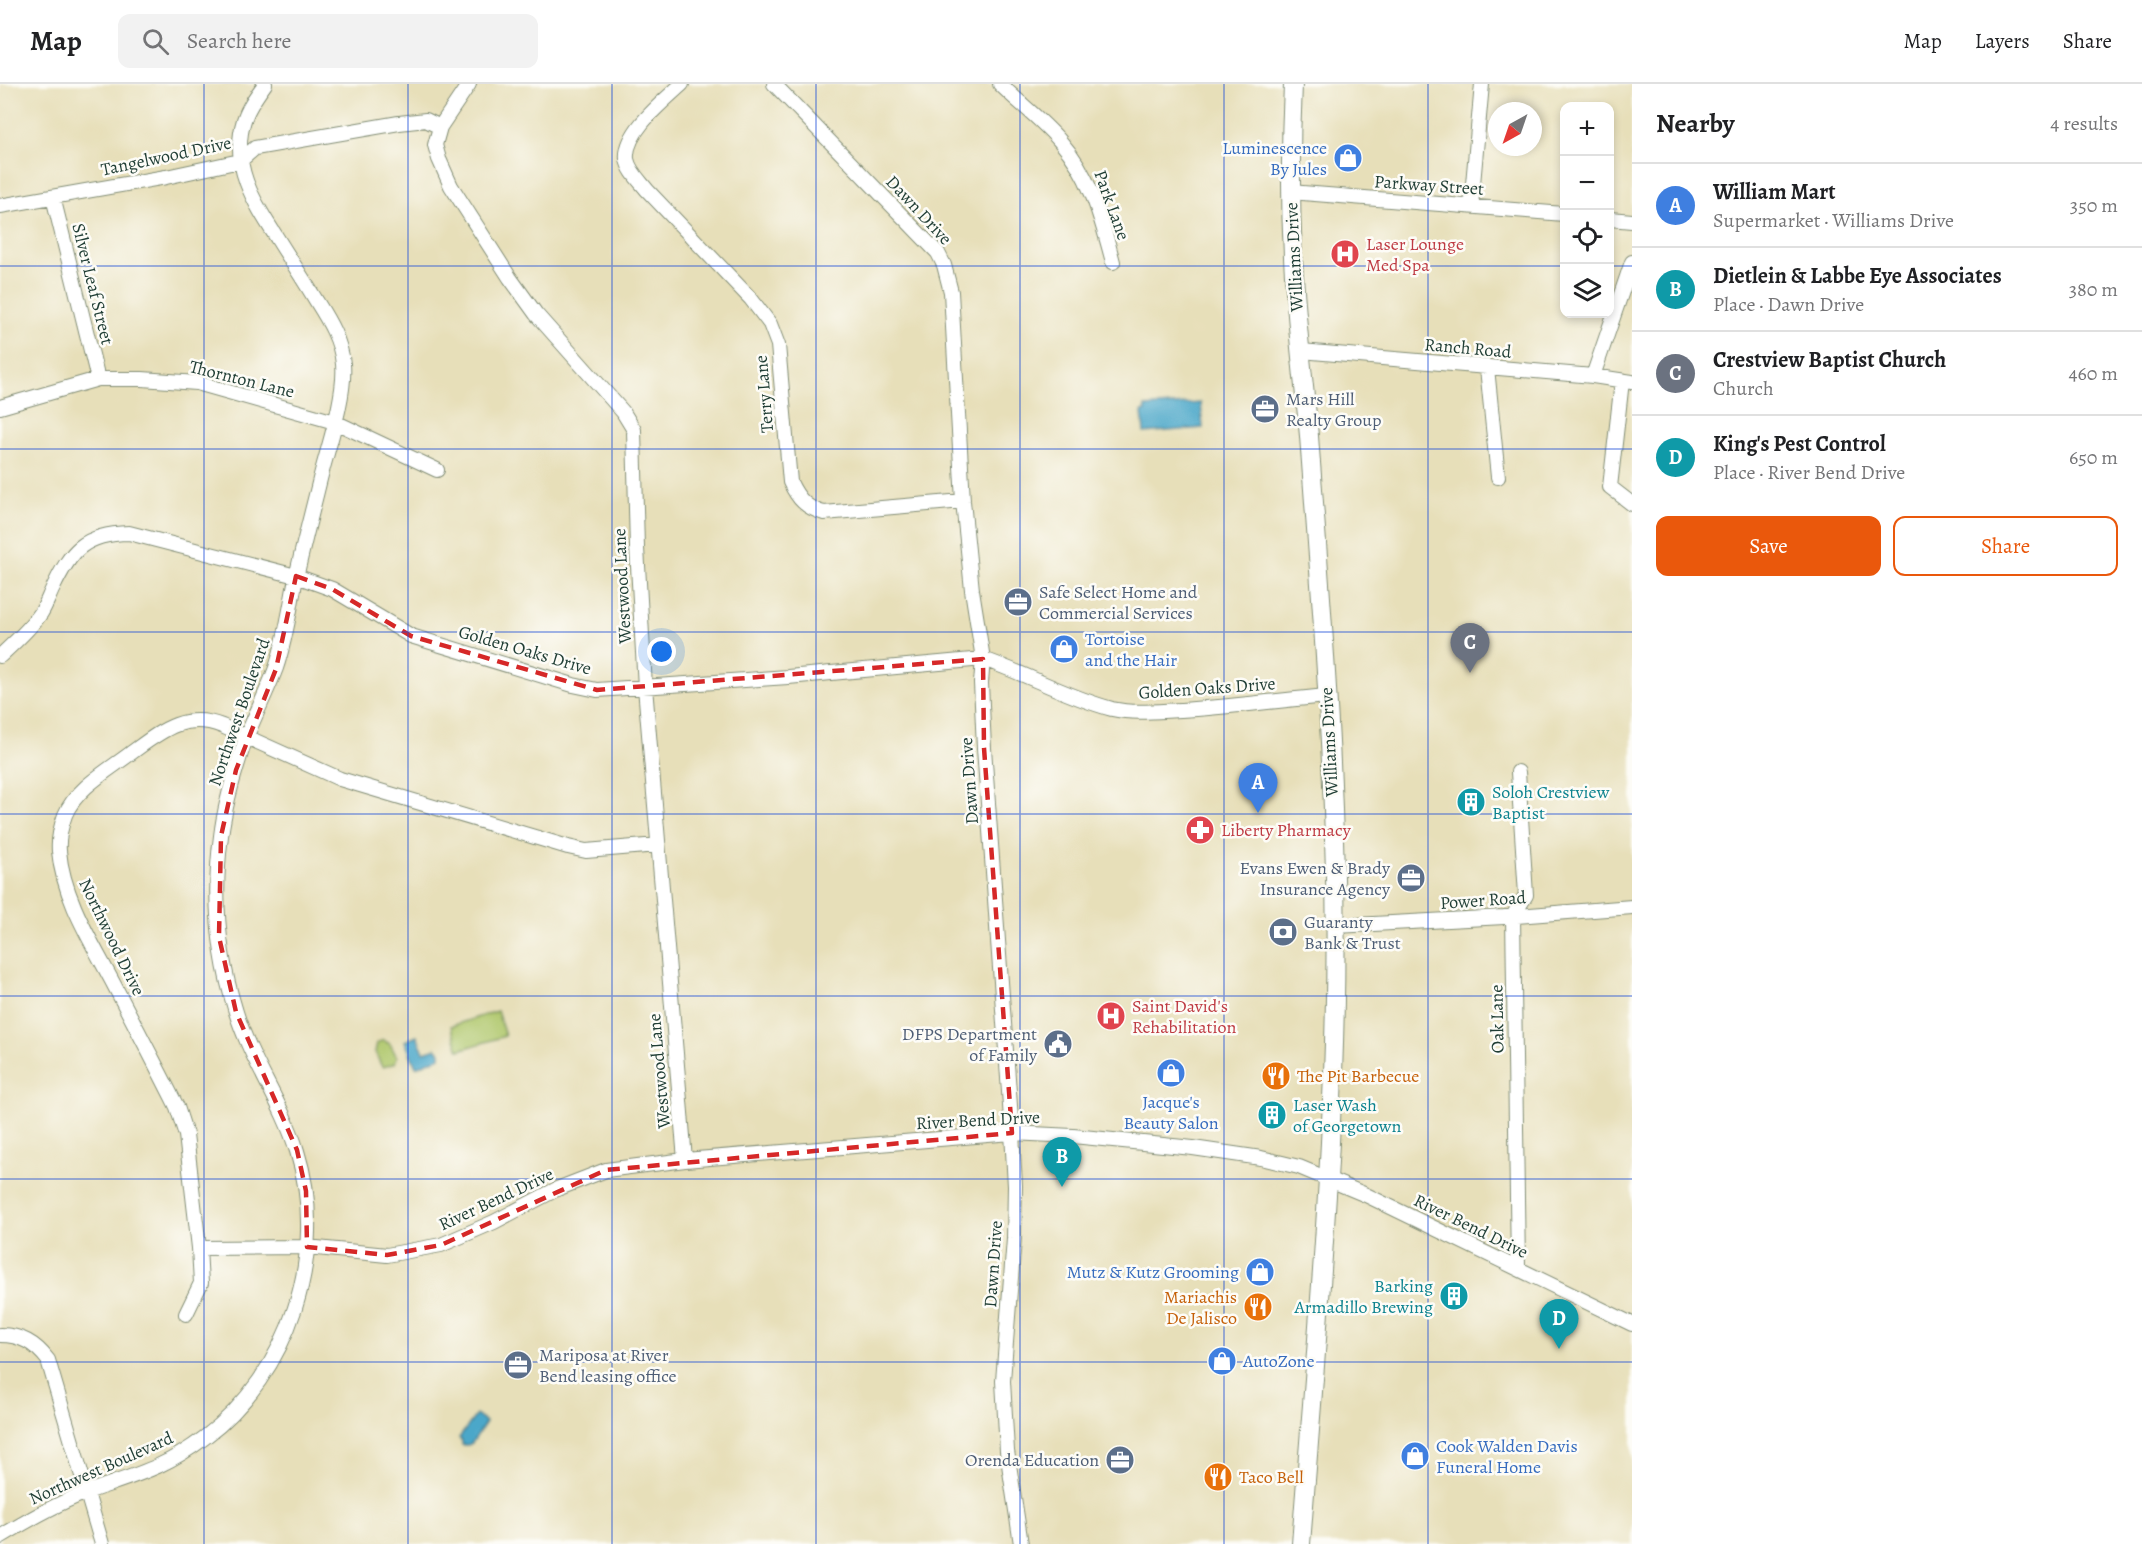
<!DOCTYPE html>
<html lang="en">
<head>
<meta charset="utf-8">
<style>
	body { margin:0; font-family:Alegreya,serif; background:#f2f2f2; color:#202124 }
	.controls { position:absolute; right:18px; top:18px; display:grid; overflow:hidden; border-radius:12px; box-shadow:0 3px 9px #0003 }
	.controls button { width:54px; height:54px; display:grid; place-items:center; padding:0; border:0; border-bottom:2px solid #e0e0e0; background:#fff; color:#202124; font:30px sans-serif }
	.compass { position:absolute; left:1488px; top:18px; width:54px; height:54px; border-radius:50%; background:#fff; box-shadow:0 3px 9px #0003; rotate:220deg }
	.you { position:absolute; left:662px; top:568px; width:21px; height:21px; margin:-15px; border:4px solid #fff; border-radius:50%; background:#1a73e8; box-shadow:0 0 0 9px #1a73e833 }
	.badge { display:grid; place-items:center; width:39px; height:39px; border-radius:50%; background:#ea580c; color:#fff; font-size:20px; font-weight:700 }
	.pin { position:absolute; translate:-50% -50px; filter:drop-shadow(0 2px 3px #0008) }
	.pin::after { content:''; position:absolute; top:32px; width:21px; height:18px; background:inherit; clip-path:polygon(0 0,100% 0,50% 100%) }
	.list { margin:0; padding:0; list-style:none }
	h2 { display:flex; justify-content:space-between; align-items:center; height:78px; margin:0; padding:0 24px; font-size:26px }
	h2 small { font-size:20px; font-weight:400; color:#757577 }
	.list li { display:grid; grid-template-columns:39px 1fr auto; gap:18px; align-items:center; box-sizing:border-box; height:84px; padding:0 24px; border-top:2px solid #e0e0e0 }
	.list b { display:block; font-size:22px; white-space:nowrap }
	.list p { margin:0; font-size:20px; white-space:nowrap; color:#757577 }
	.list em { font-size:20px; font-style:normal; color:#757577 }
	.actions { display:flex; gap:12px; padding:18px 24px }
	.actions a { flex:1; padding:14px 0; border:2px solid #ea580c; border-radius:12px; text-align:center; font-size:21px; color:#ea580c }
	.actions .main { background:#ea580c; color:#fff }
	.icon { flex:none; width:33px; height:33px; fill:none; stroke:currentColor; stroke-width:2; stroke-linecap:round; stroke-linejoin:round }
	.map { position:relative; flex:none; width:1632px; height:1460px; overflow:hidden }
	header { display:flex; align-items:center; gap:36px; box-sizing:border-box; height:84px; padding:0 30px; background:#fff; border-bottom:2px solid #e0e0e0 }
	header strong { font-size:28px }
	nav { display:flex; gap:33px; margin-inline-start:auto; font-size:21px }
	.search { width:420px; height:54px; background:#f2f2f2; display:flex; align-items:center; gap:15px; box-sizing:border-box; padding:0 21px; border-radius:12px; color:#757577; font-size:22px }
	main { display:flex }
	aside { flex:1; background:#fff }
	.map>svg:first-child { display:block }
</style>
</head>
<body>
<header>
<strong>Map</strong>
<div class="search"><svg class="icon" aria-label="search" viewBox="0 0 24 24"><circle cx="10" cy="10" r="6"/><path d="M15 15l6 6"/></svg>Search here</div>
<nav><a>Map</a><a>Layers</a><a>Share</a></nav>
</header>
<main>
<div class="map">
<svg width="1632" height="1460" viewBox="0 0 1632 1460">
	<rect width="100%" height="100%" fill="#fdfcf7"/>
	<filter id="ink" filterUnits="userSpaceOnUse"><feTurbulence type="fractalNoise" baseFrequency=".0167" numOctaves="2"/><feDisplacementMap in="SourceGraphic" scale="12" xChannelSelector="R" yChannelSelector="G"/><feConvolveMatrix kernelMatrix="1 2 1 2 8 2 1 2 1" color-interpolation-filters="sRGB"/></filter>
	<filter id="wash" filterUnits="userSpaceOnUse"><feTurbulence type="fractalNoise" baseFrequency=".008" numOctaves="4" result="noise"/><feDisplacementMap in="SourceGraphic" scale="24" xChannelSelector="R" yChannelSelector="G"/><feGaussianBlur stdDeviation="1.35" result="paint"/><feColorMatrix in="noise" values="0 0 0 0 0 0 0 0 0 0 0 0 0 0 0 0 0 1.4 0 .05"/><feComposite in="paint" operator="in"/></filter>
	<g filter="url(#wash)">
		<rect width="100%" height="100%" fill="#e7dfb9"/>
		<!-- green -->
		<path fill="#b0c86d" stroke="#688250" stroke-width="1.5" d="M497 927 505 952 459 966 451 942Z
			M383 956 390 960 397 973 395 979 384 983 381 981 375 968 377 959Z"/>
		<!-- water -->
		<path fill="#4ba7c9" stroke="#35727e" stroke-width="1.5" d="M1201 319 1203 344 1144 349 1142 328 1146 327 1145 323Z
			M417 952 424 968 436 964 440 968V973L416 983 405 957Z
			M476 1331 486 1338 472 1359 468 1361H462V1357L459 1354Z"/>
	</g>
	<g filter="url(#ink)">
		<g fill="none" stroke-linecap="round" stroke-linejoin="round">
			<!-- minor casing -->
			<g stroke="#838e76" stroke-width="16">
				<path id="minor" d="M469 0 440 43 435 61 439 75 451 102 510 194 536 230 623 328 634 346 637 464 645 603 685 1076
					M682 0C664 17 624 48 627 75 629 87 640 97 647 106L751 215 770 240 778 261 790 398C798 415 806 424 824 429L963 417
					M774 0 938 169 944 181 951 208 963 417 972 506 983 575 981 599 984 664 1012 1049 1015 1102 1014 1155 1003 1297 1007 1367 1021 1460
					M1000 0C1019 19 1042 36 1060 57 1091 92 1101 134 1113 178
					M1290 108 1564 130
					M53 113 98 295
					M0 122 166 93 240 77 255 64 399 39 426 36 440 43
					M1471 122 1482 0
					M1610 135 1632 137
					M1301 267 1593 292 1632 298
					M1487 284 1498 393
					M1593 292 1632 178
					M1622 297 1610 403 1632 420
					M0 323 98 295H142L197 299 335 338 437 386
					M0 572C14 559 30 545 41 529 46 521 49 512 53 504 71 466 84 450 129 449L296 492 332 505 411 552 573 601 597 606 788 593 983 575C1027 590 1067 613 1112 625 1135 630 1158 627 1181 626 1230 623 1279 616 1328 612
					M1336 842 1504 833 1632 823
					M199 1164 307 1163 387 1171 441 1161 494 1138 557 1105 606 1086 685 1076 1012 1049 1073 1052 1193 1064 1261 1074 1299 1083 1366 1111 1632 1240
					M1518 1184 1513 832 1526 811 1518 688
					M186 1230 201 1199 199 1164 186 1051 177 1023C156 981 134 939 112 897 91 857 63 813 59 767 58 755 61 742 65 731 76 704 109 686 131 669 160 648 184 627 222 642L340 695 568 763 586 767 658 761
					M0 1251C21 1251 35 1259 48 1276L102 1460
					M0 1453C28 1436 59 1418 90 1407 135 1391 165 1384 204 1354 290 1290 329 1169 297 1067 282 1018 251 977 236 928 218 871 213 811 221 752 225 719 235 686 246 654 255 631 267 608 276 584 286 555 290 524 296 494 303 461 312 428 320 395 328 363 346 311 343 280 341 257 329 237 317 218 304 196 290 175 277 154 254 118 230 81 244 36 248 23 257 11 265 0"/>
			</g>
			<!-- major casing -->
			<g stroke="#838e76" stroke-width="20">
				<path id="major" d="M1293 0C1290 64 1290 127 1294 191 1297 245 1304 298 1309 352 1319 486 1330 621 1334 755 1342 991 1319 1226 1301 1460"/>
			</g>
			<!-- minor -->
			<use href="#minor" stroke="#fff" stroke-width="14"/>
			<!-- major -->
			<use href="#major" stroke="#fff" stroke-width="18"/>
		</g>
	</g>
	<!-- marked area -->
	<path fill="none" stroke="#d62828" stroke-width="4.5" stroke-dasharray="12 8" stroke-linejoin="round" d="M296 492 332 505 411 552 597 606 983 575 984 664 1012 1049 606 1086 441 1161 387 1171 307 1163 306 1107 297 1066 236 928 219 853 221 752 236 686 276 585Z"/>
	<!-- grid -->
	<path fill="none" stroke="#1d4ed8" stroke-width="1.5" stroke-opacity="0.55" d="M204 0V1460M408 0V1460M612 0V1460M816 0V1460M1020 0V1460M1224 0V1460M1428 0V1460M0 182H1564M1610 182H1632M0 365H1632M0 548H1632M0 730H1632M0 912H1632M0 1095H1632M0 1278H1632"/>
	<!-- icons -->
	<defs>
		<g id="shop-disc" transform="scale(1.5)"><circle r="9.5" fill="#3f7fe0" stroke="#fdfcf7"/><path d="M-5-2.5h2.3a2.7 3.5 0 0 1 5.4 0H5L5.5 6h-11ZM-1.5-2.5h3a1.5 2.3 0 0 0-3 0Z" fill="#fff"/></g>
		<g id="hospital-disc" transform="scale(1.5)"><circle r="9.5" fill="#e0444e" stroke="#fdfcf7"/><path d="M-5-5h3v3.5h4V-5h3V5h-3V1.5h-4V5h-3Z" fill="#fff"/></g>
		<g id="office-disc" transform="scale(1.5)"><circle r="9.5" fill="#5c6f8a" stroke="#fdfcf7"/><path d="M-6-3h4V-5.5h4V-3h4V5H-6ZM-1-4.5V-3h2v-1.5ZM-6 0V1H6V0Z" fill="#fff"/></g>
		<g id="building-disc" transform="scale(1.5)"><circle r="9.5" fill="#0f9aa8" stroke="#fdfcf7"/><path d="M-4-6H4V6H1V3H-1V6H-4ZM-2.5-4.3h1.7v1.8h-1.7ZM.8-4.3h1.7v1.8H.8ZM-2.5-1h1.7V.8h-1.7ZM.8-1h1.7V.8H.8Z" fill="#fff"/></g>
		<g id="pharmacy-disc" transform="scale(1.5)"><circle r="9.5" fill="#e0444e" stroke="#fdfcf7"/><path d="M-2-6h4v4h4v4h-4v4h-4v-4h-4v-4h4Z" fill="#fff"/></g>
		<g id="bank-disc" transform="scale(1.5)"><circle r="9.5" fill="#5c6f8a" stroke="#fdfcf7"/><path d="M-6-4H6V4H-6ZM0-2.3a2.3 2.3 0 1 0 0 4.6a2.3 2.3 0 1 0 0-4.6Z" fill="#fff"/></g>
		<g id="civic-disc" transform="scale(1.5)"><circle r="9.5" fill="#5c6f8a" stroke="#fdfcf7"/><path d="M-.6-6.5H3V-4.5H.6V-3L4-1V1h2V6H-6V1h2V-1L-.6-3ZM-1.2 2.5V6h2.4V2.5Z" fill="#fff"/></g>
		<g id="restaurant-disc" transform="scale(1.5)"><circle r="9.5" fill="#e8710a" stroke="#fdfcf7"/><path d="M-5-6h1v4h1v-4h1v4h1v-4h1v5L-1.5 .5V6h-2V.5L-5-1ZM5-6V6H3V1.5H1.5Q1.5-4 5-6Z" fill="#fff"/></g>
	</defs>
	<g fill-rule="evenodd">
		<use href="#shop-disc" x="1348" y="74"/>
		<use href="#hospital-disc" x="1345" y="170"/>
		<use href="#office-disc" x="1265" y="325"/>
		<use href="#office-disc" x="1018" y="518"/>
		<use href="#shop-disc" x="1064" y="565"/>
		<use href="#building-disc" x="1471" y="718"/>
		<use href="#pharmacy-disc" x="1200" y="746"/>
		<use href="#office-disc" x="1411" y="794"/>
		<use href="#bank-disc" x="1283" y="848"/>
		<use href="#hospital-disc" x="1111" y="932"/>
		<use href="#civic-disc" x="1058" y="960"/>
		<use href="#shop-disc" x="1171" y="989"/>
		<use href="#restaurant-disc" x="1276" y="992"/>
		<use href="#building-disc" x="1272" y="1031"/>
		<use href="#shop-disc" x="1260" y="1188"/>
		<use href="#building-disc" x="1454" y="1212"/>
		<use href="#restaurant-disc" x="1258" y="1223"/>
		<use href="#shop-disc" x="1222" y="1277"/>
		<use href="#office-disc" x="518" y="1281"/>
		<use href="#shop-disc" x="1415" y="1372"/>
		<use href="#office-disc" x="1120" y="1376"/>
		<use href="#restaurant-disc" x="1218" y="1393"/>
	</g>
	<g text-anchor="middle" dominant-baseline="central" stroke-width="5" stroke-linejoin="round" paint-order="stroke">
		<!-- shop labels -->
		<g font-size="18" fill="#366cbe" stroke="#fdfcf7" text-anchor="start">
			<text x="1327" y="64" text-anchor="end">Luminescence<tspan x="1327" dy="21">By Jules</tspan></text>
			<text x="1085" y="555">Tortoise<tspan x="1085" dy="21">and the Hair</tspan></text>
			<text x="1171" y="1018" text-anchor="middle">Jacque's<tspan x="1171" dy="21">Beauty Salon</tspan></text>
			<text x="1239" y="1188" text-anchor="end">Mutz &amp; Kutz Grooming</text>
			<text x="1243" y="1277">AutoZone</text>
			<text x="1436" y="1362">Cook Walden Davis<tspan x="1436" dy="21">Funeral Home</tspan></text>
		</g>
		<!-- street labels -->
		<g font-size="18" fill="#1f3d34" stroke="#fdfcf7">
			<text transform="translate(166 72) rotate(-12)">Tangelwood Drive</text>
			<text transform="translate(1429 101) rotate(4)">Parkway Street</text>
			<text transform="translate(1112 121) rotate(70)">Park Lane</text>
			<text transform="translate(919 126) rotate(47)">Dawn Drive</text>
			<text transform="translate(1294 173) rotate(-93)">Williams Drive</text>
			<text transform="translate(93 200) rotate(76)">Silver Leaf Street</text>
			<text transform="translate(1468 264) rotate(5)">Ranch Road</text>
			<text transform="translate(242 295) rotate(14)">Thornton Lane</text>
			<text transform="translate(764 310) rotate(-95)">Terry Lane</text>
			<text transform="translate(622 502) rotate(-93)">Westwood Lane</text>
			<text transform="translate(525 566) rotate(16)">Golden Oaks Drive</text>
			<text transform="translate(1207 604) rotate(-4)">Golden Oaks Drive</text>
			<text transform="translate(239 628) rotate(-71)">Northwest Boulevard</text>
			<text transform="translate(1329 658) rotate(-93)">Williams Drive</text>
			<text transform="translate(969 697) rotate(-94)">Dawn Drive</text>
			<text transform="translate(1483 816) rotate(-4)">Power Road</text>
			<text transform="translate(112 853) rotate(64)">Northwood Drive</text>
			<text transform="translate(1497 935) rotate(-91)">Oak Lane</text>
			<text transform="translate(659 987) rotate(-95)">Westwood Lane</text>
			<text transform="translate(978 1036) rotate(-3)">River Bend Drive</text>
			<text transform="translate(496 1115) rotate(-25)">River Bend Drive</text>
			<text transform="translate(1471 1142) rotate(26)">River Bend Drive</text>
			<text transform="translate(993 1180) rotate(-86)">Dawn Drive</text>
			<text transform="translate(101 1384) rotate(-24)">Northwest Boulevard</text>
		</g>
		<!-- health labels -->
		<g font-size="18" fill="#be3a42" stroke="#fdfcf7" text-anchor="start">
			<text x="1366" y="160">Laser Lounge<tspan x="1366" dy="21">Med Spa</tspan></text>
			<text x="1221" y="746">Liberty Pharmacy</text>
			<text x="1132" y="922">Saint David's<tspan x="1132" dy="21">Rehabilitation</tspan></text>
		</g>
		<!-- service labels -->
		<g font-size="18" fill="#4e5e75" stroke="#fdfcf7" text-anchor="start">
			<text x="1286" y="315">Mars Hill<tspan x="1286" dy="21">Realty Group</tspan></text>
			<text x="1039" y="508">Safe Select Home and<tspan x="1039" dy="21">Commercial Services</tspan></text>
			<text x="1390" y="784" text-anchor="end">Evans Ewen &amp; Brady<tspan x="1390" dy="21">Insurance Agency</tspan></text>
			<text x="1304" y="838">Guaranty<tspan x="1304" dy="21">Bank &amp; Trust</tspan></text>
			<text x="1037" y="950" text-anchor="end">DFPS Department<tspan x="1037" dy="21">of Family</tspan></text>
			<text x="539" y="1271">Mariposa at River<tspan x="539" dy="21">Bend leasing office</tspan></text>
			<text x="1099" y="1376" text-anchor="end">Orenda Education</text>
		</g>
		<!-- culture labels -->
		<g font-size="18" fill="#0d838f" stroke="#fdfcf7" text-anchor="start">
			<text x="1492" y="708">Soloh Crestview<tspan x="1492" dy="21">Baptist</tspan></text>
			<text x="1293" y="1021">Laser Wash<tspan x="1293" dy="21">of Georgetown</tspan></text>
			<text x="1433" y="1202" text-anchor="end">Barking<tspan x="1433" dy="21">Armadillo Brewing</tspan></text>
		</g>
		<!-- food labels -->
		<g font-size="18" fill="#c56008" stroke="#fdfcf7" text-anchor="start">
			<text x="1297" y="992">The Pit Barbecue</text>
			<text x="1237" y="1213" text-anchor="end">Mariachis<tspan x="1237" dy="21">De Jalisco</tspan></text>
			<text x="1239" y="1393">Taco Bell</text>
		</g>
	</g>
</svg>
<div class="controls">
<button>+</button>
<button>−</button>
<button><svg class="icon" aria-label="locate" viewBox="0 0 24 24"><circle cx="12" cy="12" r="6"/><path d="M12 2v4M12 18v4M2 12h4M18 12h4"/></svg></button>
<button><svg class="icon" aria-label="layers" viewBox="0 0 24 24"><path d="M12 4l9 5-9 5-9-5zM3 14l9 5 9-5"/></svg></button>
</div>
<svg class="compass" viewBox="-18 -18 36 36"><path d="M0-13l5 13h-10z" fill="#e53935"/><path d="M0 13l5-13h-10z" fill="#757577"/></svg>
<div class="you"></div>
<div class="pin badge" style="left:1258px;top:729px;background:#3f7fe0">A</div>
<div class="pin badge" style="left:1062px;top:1103px;background:#0f9aa8">B</div>
<div class="pin badge" style="left:1470px;top:589px;background:#6b7280">C</div>
<div class="pin badge" style="left:1559px;top:1265px;background:#0f9aa8">D</div>
</div>
<aside>
<h2>Nearby<small>4 results</small></h2>
<ul class="list">
<li><span class="badge" style="background:#3f7fe0">A</span><div><b>William Mart</b><p>Supermarket · Williams Drive</p></div><em>350 m</em></li>
<li><span class="badge" style="background:#0f9aa8">B</span><div><b>Dietlein &amp; Labbe Eye Associates</b><p>Place · Dawn Drive</p></div><em>380 m</em></li>
<li><span class="badge" style="background:#6b7280">C</span><div><b>Crestview Baptist Church</b><p>Church</p></div><em>460 m</em></li>
<li><span class="badge" style="background:#0f9aa8">D</span><div><b>King's Pest Control</b><p>Place · River Bend Drive</p></div><em>650 m</em></li>
</ul>
<div class="actions"><a class="main">Save</a><a>Share</a></div>
</aside>
</main>
</body>
</html>
